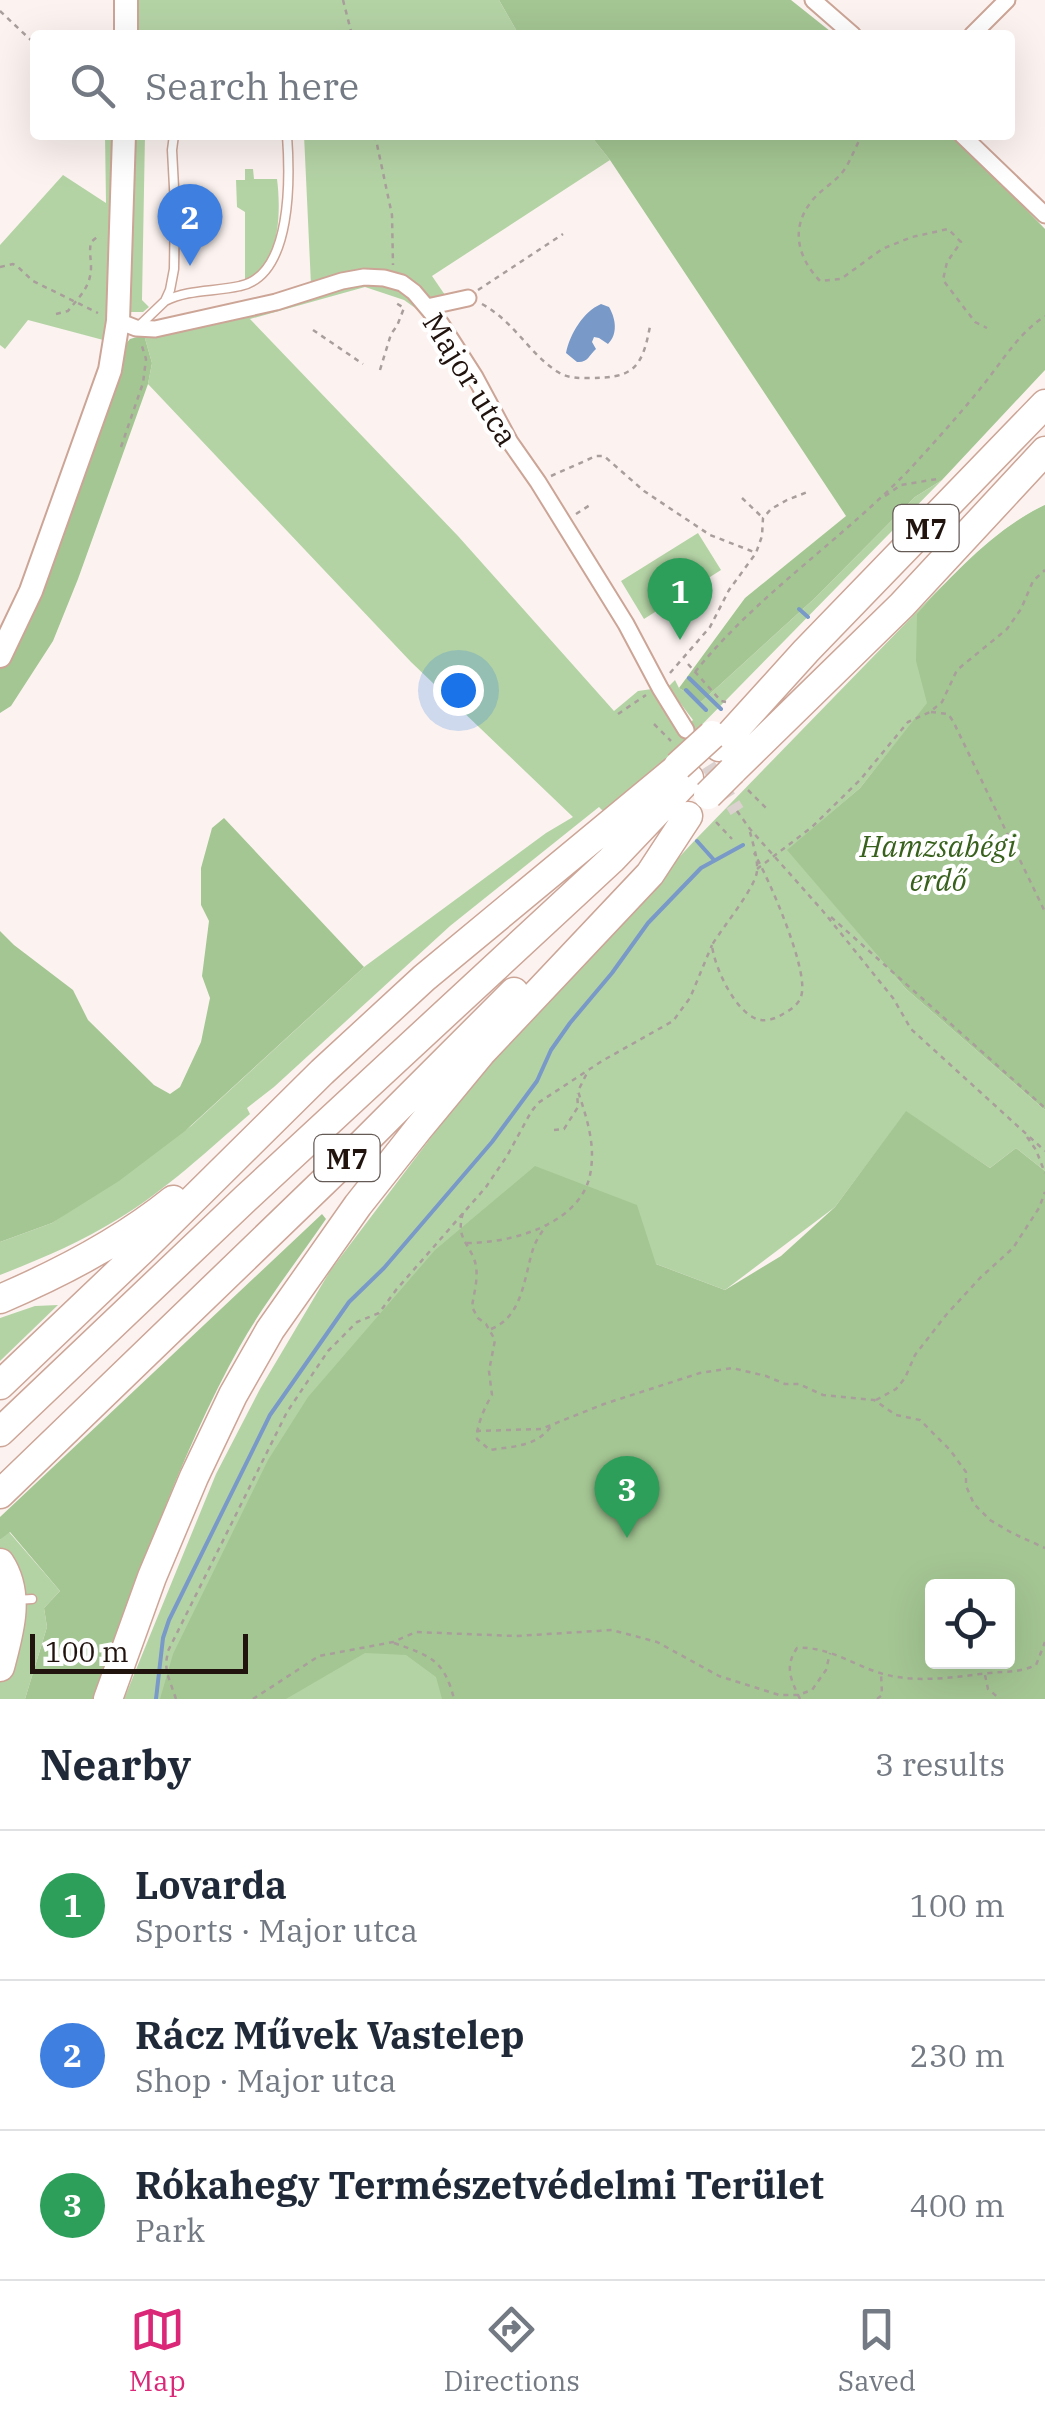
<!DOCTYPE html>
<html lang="en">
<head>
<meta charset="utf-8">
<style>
	body { margin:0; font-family:"IBM Plex Serif",serif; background:#f2f2f3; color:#1f2937 }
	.controls { position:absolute; right:30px; bottom:30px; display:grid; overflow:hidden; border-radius:10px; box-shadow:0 10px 40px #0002 }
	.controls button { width:90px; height:90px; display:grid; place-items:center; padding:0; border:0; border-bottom:2px solid #e0e1e3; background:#fff; color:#1f2937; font:50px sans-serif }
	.scale { position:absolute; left:30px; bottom:25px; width:218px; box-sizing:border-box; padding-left:10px; border:5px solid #21130e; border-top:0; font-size:28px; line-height:35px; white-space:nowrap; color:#21130e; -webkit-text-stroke:8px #fff; paint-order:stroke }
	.you { position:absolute; left:458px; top:690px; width:35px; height:35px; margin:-25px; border:8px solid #fff; border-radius:50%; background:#1a73e8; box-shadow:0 0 0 15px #1a73e833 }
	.badge { display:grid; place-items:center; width:65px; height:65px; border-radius:50%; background:#db2777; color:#fff; font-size:32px; font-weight:700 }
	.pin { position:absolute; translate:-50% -82px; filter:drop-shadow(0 2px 5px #0008) }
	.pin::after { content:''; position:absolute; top:52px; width:35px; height:30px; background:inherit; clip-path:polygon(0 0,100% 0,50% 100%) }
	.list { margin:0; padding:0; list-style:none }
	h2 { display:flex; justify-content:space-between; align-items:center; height:130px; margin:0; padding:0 40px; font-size:42px }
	h2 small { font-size:32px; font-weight:400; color:#747a83 }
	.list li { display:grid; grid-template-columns:65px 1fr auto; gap:30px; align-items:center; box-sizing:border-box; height:150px; padding:0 40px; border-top:2px solid #e0e1e3 }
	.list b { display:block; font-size:38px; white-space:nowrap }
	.list p { margin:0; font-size:32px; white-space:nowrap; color:#747a83 }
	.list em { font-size:32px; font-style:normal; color:#747a83 }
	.icon { flex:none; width:55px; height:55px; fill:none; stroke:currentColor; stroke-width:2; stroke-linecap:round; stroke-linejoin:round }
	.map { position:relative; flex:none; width:1045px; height:1699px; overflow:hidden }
	.search { position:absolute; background:#fff; box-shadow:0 10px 40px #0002; left:30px; right:30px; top:30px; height:110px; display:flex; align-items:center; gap:25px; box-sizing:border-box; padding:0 35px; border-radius:10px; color:#747a83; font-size:38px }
	.sheet { height:580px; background:#fff }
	nav { display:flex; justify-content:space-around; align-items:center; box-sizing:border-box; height:140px; border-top:2px solid #e0e1e3; background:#fff; font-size:28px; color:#747a83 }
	nav a { display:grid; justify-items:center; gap:5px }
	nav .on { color:#db2777 }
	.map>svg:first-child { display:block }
</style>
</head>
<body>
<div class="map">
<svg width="1045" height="1699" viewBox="0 0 1045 1699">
	<rect width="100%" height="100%" fill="#fcf3f0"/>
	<!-- green -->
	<path fill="#b4d3a5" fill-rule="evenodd" d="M134 0H499L519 35H133Z
		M105 135H118L107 341 28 320 5 349 0 345V245L63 175 106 203Z
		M132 135H145L142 300 149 307 143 312H131L129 298Z
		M304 135H590L610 160 432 276 445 295 434 300 427 298 410 281 311 285Z
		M245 169H253L254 179H277C281 209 281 268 245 280V212L237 207 236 180H245Z
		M376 281 401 290 418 310 404 300 365 287 250 319 458 536 614 711 638 691 652 689 679 734 693 720 668 687 675 680 679 688 701 702 815 598 915 497 942 480 680 747 604 812 599 807 450 926 274 1087 247 1108 250 1114C208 1150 166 1190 118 1219 81 1242 41 1259 0 1275V1242L52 1223 191 1126 364 967 546 833 573 817 411 662 148 384 152 363 144 335 323 291Z
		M1045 505 928 703 860 788 788 850 906 989 1045 1110V1171L1016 1148 990 1168 906 1112 835 1207 725 1290 656 1264 435 1250 990 1520 1045 1699H124L216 1474 260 1389 330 1271 457 1103 564 981 696 839 935 593C969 560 1002 525 1045 505ZM932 1586H1008V1662H932Z
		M698 533 721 570 644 619 621 581Z
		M58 1305 0 1361V1318L35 1306Z
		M9 1532 60 1591 44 1608 47 1627 25 1699H0V1540Z"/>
	<!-- forest -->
	<path fill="#a4c693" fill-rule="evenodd" d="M499 0H791L835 35H519Z
		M590 135H954L1045 229V370L942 480 915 497 815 598 701 702 679 688 745 598 846 516 610 160Z
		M144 335 152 363 148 384 78 579 53 641 11 706 0 713V668L14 643 123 347 130 339Z
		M1045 505V1110L906 989 787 850 860 788 927 703 916 661 917 614C954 573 995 529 1045 505Z
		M224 818 364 967 185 1131 119 1181 52 1223 0 1242V931L14 945 73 990 88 1020 154 1085 170 1094 180 1087 201 1042 210 998 202 976 209 921 201 905V868L212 828Z
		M906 1111 990 1168 1016 1148 1045 1171V1699H442L436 1677 406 1655 365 1653 286 1699H160L173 1654 268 1460 308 1397 435 1250 535 1166 637 1205 656 1264 725 1290 781 1256 835 1207ZM932 1586H1008V1662H932Z
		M322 1214 326 1219C298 1260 264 1303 240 1346 179 1456 137 1579 97 1699H25L47 1627 44 1608 60 1591 10 1532 0 1540V1517Z"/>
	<!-- water -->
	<path fill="#7999c8" d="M601 304 609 307C616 319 618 334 608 344L599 338 594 337 592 342 596 349C589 355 588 363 577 362L566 353C570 334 583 312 601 304Z"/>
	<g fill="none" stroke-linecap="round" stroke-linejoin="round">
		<!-- stream -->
		<path stroke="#7999c8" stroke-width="4" d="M799 609 808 617
			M689 678 721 709
			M686 690 706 710
			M697 841 714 860
			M156 1699 163 1638 169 1620 270 1415 349 1302 384 1268 492 1142 537 1081 551 1050 570 1023 612 973 648 923 701 868 743 845"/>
		<!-- street-tunnel -->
		<path stroke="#dbd1ce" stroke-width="15" stroke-dasharray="15 8" stroke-linecap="butt" d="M696 746 737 811"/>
		<!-- lane casing -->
		<g stroke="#cca597" stroke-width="11">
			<path id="lane" d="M165 301C189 289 214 292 240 286 293 275 290 176 287 135
				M140 325 165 301 170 290 174 269 175 206 172 150 174 135
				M16 1600 32 1599"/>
		</g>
		<!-- street casing -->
		<g stroke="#cca597" stroke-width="19">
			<path id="street" d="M813 0 853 35
				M972 35 1007 0
				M962 135 1045 215
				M427 307 468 298
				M118 321 136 328 155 329 276 302 342 281 364 277 384 278 402 283 414 292 441 324 475 377 510 442 538 482 626 624 660 688 686 730"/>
		</g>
		<!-- secondary casing -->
		<g stroke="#cca597" stroke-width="26">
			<path id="secondary" d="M126 35V0
				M0 656 31 591 110 370 118 321 124 135"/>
		</g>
		<!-- highway casing -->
		<g stroke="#cca597" stroke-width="31">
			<path id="highway" d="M719 747 806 651 1045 404
				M732 771 902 605 1045 451
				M0 1299C61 1273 121 1242 173 1200
				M0 1385 144 1248 322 1072 424 978 674 771
				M0 1432 245 1199 611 860 689 778
				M0 1494 342 1164 514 992
				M0 1563C21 1595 9 1633 0 1667
				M108 1699 152 1577 194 1477 233 1395 270 1330 358 1205 419 1128 481 1053 650 874 688 816"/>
		</g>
		<!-- path -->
		<path stroke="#a99e9b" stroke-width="2.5" stroke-dasharray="5 5" stroke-linecap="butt" d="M343 0 352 35
			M0 11 35 44
			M375 135 392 215 393 265
			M865 135 860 139C854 150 849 165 841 174 832 184 819 191 811 202 790 229 798 258 820 281L841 279 882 249 912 237 948 229 961 242 947 262 943 280 975 322 987 328
			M0 267 13 264 18 267 33 281 98 313
			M478 290 563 234
			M482 304C516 323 529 354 558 372 567 378 577 378 588 378 631 378 642 371 650 326
			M56 314 68 311C79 297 91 287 91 267 91 258 89 252 91 242L97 237
			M313 330 363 364
			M380 370 391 334 397 326 404 308 396 303
			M121 447 143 383 146 359 141 343
			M551 476 596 456H604L644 491 710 535 754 552
			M885 496 901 485 937 479
			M742 498 762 517
			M576 514 590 505
			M688 664 721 701 726 702
			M695 672C757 595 839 542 908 471 934 443 960 414 984 384 1003 360 1019 333 1045 316
			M670 673 710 627 729 590 756 553 762 536 763 518 771 509 787 500 810 491
			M931 712 948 714 953 721 1045 912
			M618 714 646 695
			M654 724 671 741
			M748 790 766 808
			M737 811 750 829 822 910 893 998 911 1029 1045 1151
			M716 822 732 839
			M750 832C753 844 758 859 757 871 756 887 722 928 712 945 714 967 737 1017 761 1020 768 1021 777 1018 783 1014 792 1009 801 1003 802 992 806 964 769 879 754 853
			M757 869 812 827 860 780 908 722 930 712 942 702 957 670 1007 629 1021 609 1033 581 1045 570
			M831 917 1045 1108
			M554 1130 564 1129 578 1107 577 1093
			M1027 1137 1036 1150 1045 1173
			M463 1213C456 1237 467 1241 474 1259 480 1274 474 1292 472 1307L478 1318 486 1324 495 1340 489 1371 492 1395C485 1406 476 1427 477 1439L490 1450C514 1446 537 1447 552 1425
			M467 1243C513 1243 585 1223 591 1169 595 1142 586 1116 578 1091L587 1073
			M491 1329C524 1316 524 1275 534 1246 537 1239 542 1232 546 1225
			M876 1400 896 1389 905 1378 915 1355 946 1315 980 1278 1013 1248 1039 1208 1045 1192
			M476 1431 541 1429 604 1404 700 1373 732 1368 766 1376 785 1384H799L823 1395 874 1400 896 1415 920 1420 950 1450 966 1472V1486L974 1504 990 1520 1012 1533 1045 1548
			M394 1643C430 1656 444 1659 454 1699
			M985 1675 988 1689 1000 1699
			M176 1699 167 1673 166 1663 168 1651 287 1412 328 1351 357 1322 379 1313 396 1290 486 1187 507 1156 531 1112 538 1103 602 1061 673 1021 690 998 712 945
			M253 1699 319 1656 393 1642 416 1632 516 1636 612 1630 657 1642 719 1676 779 1695H798L812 1690 826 1670 830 1653
			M800 1699C791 1680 784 1667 797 1648 828 1646 851 1664 880 1673 916 1684 953 1677 990 1673 1008 1671 1018 1673 1036 1665L1045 1642
			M877 1699 882 1695 881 1673"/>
		<!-- lane -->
		<use href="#lane" stroke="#fff" stroke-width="8"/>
		<!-- street -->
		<use href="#street" stroke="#fff" stroke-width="15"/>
		<!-- secondary -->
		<use href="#secondary" stroke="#fff" stroke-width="22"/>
		<!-- highway -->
		<use href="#highway" stroke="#fff" stroke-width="28"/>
		<!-- highway-bridge casing -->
		<g stroke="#cca597" stroke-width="31" stroke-linecap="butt">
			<path id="highway-bridge" d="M678 766 712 735
				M708 795 732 771"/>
		</g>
		<!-- highway-bridge -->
		<use href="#highway-bridge" stroke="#fff" stroke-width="28"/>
	</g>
	<g text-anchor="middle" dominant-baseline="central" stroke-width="8" stroke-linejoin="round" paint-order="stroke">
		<!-- shield labels -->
		<g fill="#fff" stroke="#645a56" stroke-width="2.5">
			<rect x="893.5" y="505" width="65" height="46" rx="8"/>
			<rect x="314.5" y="1135" width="65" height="46" rx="8"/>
		</g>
		<g font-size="28" font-weight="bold" fill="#21130e">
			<text x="926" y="528">M7</text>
			<text x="347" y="1158">M7</text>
		</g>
		<!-- street labels -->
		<g font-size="30" fill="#21130e" stroke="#fff">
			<text transform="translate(471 379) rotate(58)">Major utca</text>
		</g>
		<!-- park labels -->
		<g font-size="30" font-style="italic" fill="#38611d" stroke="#fff">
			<text x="938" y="845">Hamzsabégi<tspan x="938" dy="34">erdő</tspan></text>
		</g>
	</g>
</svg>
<div class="controls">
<button><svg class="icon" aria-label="locate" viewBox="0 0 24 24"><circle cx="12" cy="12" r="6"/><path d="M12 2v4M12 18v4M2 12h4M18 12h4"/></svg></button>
</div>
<div class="scale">100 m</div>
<div class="you"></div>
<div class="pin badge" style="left:680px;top:640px;background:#2e9e5b">1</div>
<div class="pin badge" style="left:190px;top:266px;background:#3f7fe0">2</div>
<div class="pin badge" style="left:627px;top:1538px;background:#2e9e5b">3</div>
<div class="search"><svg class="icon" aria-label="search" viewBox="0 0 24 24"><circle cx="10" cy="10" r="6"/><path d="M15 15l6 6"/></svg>Search here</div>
</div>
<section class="sheet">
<h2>Nearby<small>3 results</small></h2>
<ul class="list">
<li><span class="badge" style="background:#2e9e5b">1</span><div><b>Lovarda</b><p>Sports · Major utca</p></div><em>100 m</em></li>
<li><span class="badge" style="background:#3f7fe0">2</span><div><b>Rácz Művek Vastelep</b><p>Shop · Major utca</p></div><em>230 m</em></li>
<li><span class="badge" style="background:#2e9e5b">3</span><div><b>Rókahegy Természetvédelmi Terület</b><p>Park</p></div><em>400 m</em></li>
</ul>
</section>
<nav>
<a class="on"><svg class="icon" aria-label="map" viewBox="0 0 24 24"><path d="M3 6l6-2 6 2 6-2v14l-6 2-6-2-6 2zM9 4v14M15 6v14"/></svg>Map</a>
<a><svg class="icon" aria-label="directions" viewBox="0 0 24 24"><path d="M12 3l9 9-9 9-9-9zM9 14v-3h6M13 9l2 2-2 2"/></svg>Directions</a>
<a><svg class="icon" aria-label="saved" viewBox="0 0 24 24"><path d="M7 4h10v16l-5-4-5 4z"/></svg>Saved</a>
</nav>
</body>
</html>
